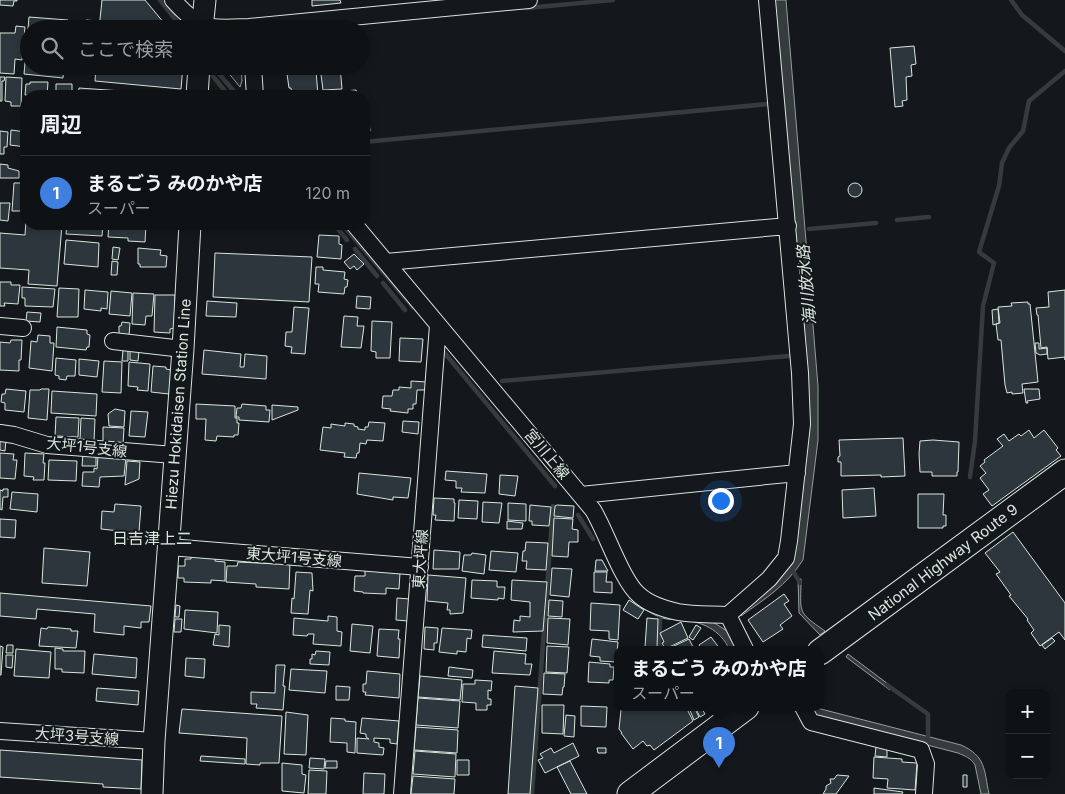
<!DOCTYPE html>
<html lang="ja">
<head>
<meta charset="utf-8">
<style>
	body { margin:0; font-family:Inter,"Noto Sans JP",sans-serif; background:#181b1e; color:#f1f3f6 }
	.controls { position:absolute; right:15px; bottom:15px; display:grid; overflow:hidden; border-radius:10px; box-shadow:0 2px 8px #0003 }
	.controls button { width:45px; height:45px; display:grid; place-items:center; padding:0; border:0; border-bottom:1px solid #2f3234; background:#0f1215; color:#f1f3f6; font:25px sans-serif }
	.you { position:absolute; left:720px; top:500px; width:18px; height:18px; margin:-12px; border:4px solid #fff; border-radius:50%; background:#1a73e8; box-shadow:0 0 0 8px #1a73e833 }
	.badge { display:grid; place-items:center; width:32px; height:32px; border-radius:50%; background:#ffb74d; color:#fff; font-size:16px; font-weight:700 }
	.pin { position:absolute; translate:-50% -41px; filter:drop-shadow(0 1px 2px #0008) }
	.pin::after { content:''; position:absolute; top:26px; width:18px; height:15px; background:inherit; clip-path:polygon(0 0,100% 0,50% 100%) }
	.popup { position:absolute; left:614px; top:646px; width:210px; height:65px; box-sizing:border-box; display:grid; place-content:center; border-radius:10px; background:#0f1215; filter:drop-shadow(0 1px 4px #0005); font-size:16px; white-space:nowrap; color:#9b9ea0 }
	.popup b { font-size:19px; color:#f1f3f6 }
	.popup::after { content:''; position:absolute; left:50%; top:100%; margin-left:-10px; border:10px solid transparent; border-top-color:#0f1215 }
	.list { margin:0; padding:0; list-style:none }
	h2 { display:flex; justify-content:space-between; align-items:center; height:65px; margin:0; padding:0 20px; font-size:21px }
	h2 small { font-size:16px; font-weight:400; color:#9b9ea0 }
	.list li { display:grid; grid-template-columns:32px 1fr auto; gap:15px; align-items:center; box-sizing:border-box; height:75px; padding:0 20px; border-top:1px solid #2f3234 }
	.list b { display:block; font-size:19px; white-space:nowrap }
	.list p { margin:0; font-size:16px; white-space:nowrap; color:#9b9ea0 }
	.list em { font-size:16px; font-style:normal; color:#9b9ea0 }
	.icon { flex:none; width:28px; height:28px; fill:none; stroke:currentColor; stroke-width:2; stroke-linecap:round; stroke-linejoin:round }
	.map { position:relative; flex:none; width:1065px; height:794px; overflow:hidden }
	.search { position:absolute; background:#0f1215; box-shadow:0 2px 8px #0003; left:20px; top:20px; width:350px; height:55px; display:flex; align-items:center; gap:12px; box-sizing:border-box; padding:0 18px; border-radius:28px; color:#9b9ea0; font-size:19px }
	.panel { position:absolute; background:#0f1215; box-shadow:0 2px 8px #0003; left:20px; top:90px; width:350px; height:140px; border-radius:20px }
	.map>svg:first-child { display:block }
</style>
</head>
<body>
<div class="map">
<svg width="1065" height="794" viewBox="0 0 1065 794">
	<rect width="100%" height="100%" fill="#14181c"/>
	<!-- green -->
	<path fill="#202428" stroke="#939e99" d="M223 66H241L242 81 240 87Z"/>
	<!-- water -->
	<path fill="#363b3e" stroke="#939e99" d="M775 0H786L818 386V440L803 560C786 586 766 598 741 616L738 611 775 583 801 496Z
		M798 579H801C801 613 796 611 825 631L820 635 799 613Z
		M626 593 708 619 732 634 739 649H729C721 630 701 621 681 620 675 619 668 620 662 618 649 613 635 604 626 593Z
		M848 654 892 687 890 690 846 657Z
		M780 707H813L961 745C986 756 984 770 989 794H981L975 765C971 758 965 756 958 753Z"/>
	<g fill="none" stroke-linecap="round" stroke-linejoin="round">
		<!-- stream -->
		<path stroke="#363b3e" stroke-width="4.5" d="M160 0 183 29
			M1011 0 1022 15 1065 51
			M527 8 613 0
			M214 68 238 96
			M212 75 229 96
			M364 142 768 104
			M897 220 929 217
			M334 224 347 240
			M342 224 413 307
			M809 229 876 223
			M355 249 377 276
			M383 283 405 310
			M443 351 555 486
			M502 381 789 356
			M970 477 975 441 983 306 994 263 979 252 999 186 1002 163 1009 148 1023 131 1029 101 1065 71
			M578 515 593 539
			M792 569 800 583
			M659 649 660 615
			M887 685 928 714V740
			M532 794 553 506"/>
	</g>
	<!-- building -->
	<path fill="#2c363c" stroke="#d8e6dc" d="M0 0H17V1H14L13 6 0 5Z
		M102 0H145L169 29H99Z
		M312 0H340L341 3 312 6Z
		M29 17 68 20 67 29H29V66H64L63 78 24 74Z
		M86 20 99 21 98 29H85Z
		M16 26 25 27 22 60 15 59 14 74 0 73V33H15Z
		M914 46 916 64 911 65 912 76 906 77 907 100 902 101 903 106 895 107 890 48Z
		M96 66H183L181 89 95 81Z
		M289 66H316L317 69 289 72Z
		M340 66 342 89 323 90 320 67Z
		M316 71 318 95 292 96 291 88H289L287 74Z
		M0 77H5L4 81H2V101H0Z
		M6 77 22 78 21 106H11V102L5 101Z
		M30 82H48L47 96 25 95 26 84H30Z
		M56 84H72V96H56Z
		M79 88 151 93V96H78Z
		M356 90 357 94H360V96H320V93Z
		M364 113H368L370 131 364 132Z
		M11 130 26 132V147L10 145Z
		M0 131 8 132 7 147H4V154H0Z
		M0 164 8 165V168L19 171V178H0Z
		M14 183H26V211H12Z
		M848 190a7 7 0 1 1 14 0a7 7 0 1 1-14 0Z
		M0 203H10L8 221 0 220Z
		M26 220V224H62L57 286 28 284 29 270 0 268V233L25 235Z
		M67 224H103L102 236 66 234Z
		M109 224 146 225 145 242 128 241V238L108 237Z
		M148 224H165L164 228 148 227Z
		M319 235 339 236V244L342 245 341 259 317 257Z
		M66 240 99 243 98 267 64 264Z
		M113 247 120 248 118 260 112 259Z
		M138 248 161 250 160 255 167 256 166 267H140V264H138Z
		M215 253 312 257 309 302 213 297Z
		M354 254 364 264 357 270 354 266 350 269 344 262Z
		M112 261 118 262 117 275H111Z
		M316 267H323V270L345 272 344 279 348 280 347 287H345L344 294 318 292 319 284H315Z
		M0 282H11V285H20L18 304 4 303 5 306H0Z
		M22 287 55 289 53 307 25 306V298H22Z
		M59 288 79 289 78 317H57Z
		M85 290 108 292 107 309 101 308V311L84 309Z
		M1065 290V360V357L1048 359 1047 347 1041 348 1038 315H1037L1036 308 1049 307 1048 292Z
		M111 291 132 293 130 316 109 314Z
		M133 293 154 294 152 316H146L145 325 132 324Z
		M155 295H175L174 328 170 329V333L154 332Z
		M357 296 371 297 370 309 356 308Z
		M207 301 237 303 236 317 206 316Z
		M1028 302V304H1030L1038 382 1022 384 1023 393 1012 394V392L1007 393 1005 385 1001 340H998L996 324 1000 323 998 307 1012 306 1011 303Z
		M294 307 309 308 305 354 291 353 292 347 285 346 286 332H292Z
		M998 309 999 323 993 325 992 310Z
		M27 312 41 313 40 322 26 321Z
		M344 316 358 317 357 326H364L361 348 341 347Z
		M372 321 392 322 390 358H376V352L371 351Z
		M122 322 130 323 129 335 119 334V326H121Z
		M57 327 87 330V334L90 335 89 347H87L86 350 56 347Z
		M38 335 50 336V343H54L52 371 29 368 31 341 37 342Z
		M400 338 423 339 421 362 399 361Z
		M11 340H22L21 360H19V371L0 370V342L10 343Z
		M1035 343H1039V349L1047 348V354L1040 355 1036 353Z
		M123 350H128V361H122Z
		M130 350 139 351 138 361 130 360Z
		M204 350 241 354 240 367H244L245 354 267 356 266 379 202 374Z
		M56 358 76 360 75 376H67L66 380 59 379V376L55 375Z
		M79 359 99 361 97 377 79 375Z
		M104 361 122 362 121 393 102 392Z
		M129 362 150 364 148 391 137 390 138 387 128 386Z
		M153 366 166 367V369L171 370 169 394 151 392Z
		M411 381 427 382 426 390H417L416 404H413V409H408V413L390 411 391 409 382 408 383 396H392L393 390H399V387L411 388Z
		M6 389 26 391 24 412 5 410V403L1 402 2 394H5Z
		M41 389H49L47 420 28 418 30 390H40Z
		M1024 389H1039L1040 399 1027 401 1028 403H1026Z
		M52 391 97 394 96 416 51 413Z
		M196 404 235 406V418H237V423H239L238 435H234V437L217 436 216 441 205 440 206 419H196Z
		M242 404 266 406V410H270L269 422 239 420V417H236L237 408H241Z
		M272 405 298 407V410L272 420Z
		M115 409 125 411 124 427 109 426 108 414Z
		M131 411 148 412 145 437 129 436Z
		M56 417 79 418 78 437 55 436Z
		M81 418 95 419 94 441 80 440Z
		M403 421 419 422 418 434 402 432Z
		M369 422 385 423 383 441 367 440 366 444 360 443 359 453H357L356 458 344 457 345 453 320 450 323 427 331 428V424L345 426V423L354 424V426L358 427V429L365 430V427H368Z
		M103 427 124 428 123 444 103 443Z
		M1029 430 1034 438 1044 430 1058 448 1056 450 1061 456 992 506 983 494 989 490 980 478 986 473 980 466 985 462 984 460 1003 446 997 439 1004 434 1009 441 1019 434 1021 436Z
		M0 438 6 439 5 451 0 450Z
		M903 438 905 476 881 477V475L841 476V462H838V457L840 456 839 440Z
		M933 440 959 442 958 472H957V476H932V472H920L919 454 920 441Z
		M0 453 14 454 13 460H17L15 479 0 478Z
		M25 453 44 454 43 463H45L44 480H33L34 477 24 476Z
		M83 454H96V466H82Z
		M98 456 126 457 124 476 100 477 99 487 82 486 83 472H94V468L97 469Z
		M49 460 77 461 76 481 48 480Z
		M127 461 140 462 139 479 125 485Z
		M446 471 487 474 485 493 461 492 462 488H456V481L445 480Z
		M359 473 411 478 408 498 393 497V500L357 494Z
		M500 475 518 476 515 496 499 494Z
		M874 488 876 516 843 518 842 490Z
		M3 489H8V497H3L2 510 0 509V490L3 491Z
		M12 492 38 494 37 512 10 509Z
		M918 494H944L943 515H946V526H943V528H918Z
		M434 498 454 499V503H455L454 521 435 520 436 515H433Z
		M459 500 478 501 477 519 458 518Z
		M483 502 502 503 499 523 482 522Z
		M508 503 526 504V521L508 520Z
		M115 504 141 506 139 532H132L131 539H120V531L101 529 102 511 114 512Z
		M530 505 551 507 549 526 532 525V521H529Z
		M557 505 574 506 573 518 554 516 555 506Z
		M554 518 573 519 572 529 578 530V542H569L568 557 552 556Z
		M0 519 16 520 15 538 0 537Z
		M507 521 523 523 522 529H507Z
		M1013 532 1065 603V640L1059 632 1040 646 1031 633 1034 630 1027 620 1028 619 1009 596 1011 595 996 574 1000 572 985 553Z
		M526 542 548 543 546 570 526 569 527 561H522L523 551H525Z
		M44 548 90 552 87 586 42 583Z
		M434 550 460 552 459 569H433Z
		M491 551 518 553 516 572 489 570Z
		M472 553 486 555 484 574 462 571 464 555H471Z
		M191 556 215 557V561L225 562V581L211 580V583L184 582V578H178V566H185V559H191Z
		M596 560H602L608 571H595Z
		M276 561 290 562 289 589 256 587V584L226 582 227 566H237L238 562 276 564Z
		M552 568 572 569 569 597 550 595Z
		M365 570 400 573 399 589 386 588V594L363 593V592L354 591 355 576H365Z
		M296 572 312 573 313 591 310 590 308 614 291 613 292 598 294 599Z
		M594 572H607L606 582H612V593L594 592Z
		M428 575 466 578 463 613 450 614V610H447L448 603 427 601Z
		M472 580 497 581V587H505L504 599 498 598V600L471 598Z
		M512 580 547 582 543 631 513 632 514 620 520 621V616L530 617V602L511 600Z
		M0 593 151 606 149 622H141V628L124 626V635L94 632 95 614 37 609 36 619 0 616Z
		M784 594 789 601 784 604 792 616 780 625 783 629 763 642 748 620Z
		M397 598 410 599 408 621 396 620Z
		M549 600 563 601 562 617 548 616Z
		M629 600 644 610 638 619 623 610Z
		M591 603 620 605 618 640 609 639V631L590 630Z
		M176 605 180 606 179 617H175Z
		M185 610 218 612 217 633 184 629Z
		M328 616 337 617V631L342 632 341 646 313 644 314 634H308L307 636 293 635 294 618 328 621Z
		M548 618 570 619 568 645 547 643Z
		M647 618 658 619 657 647H645Z
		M175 619H182L181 632H174Z
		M681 622 688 638 665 649 662 643 664 642 660 633Z
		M352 624 373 626 370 653 350 651Z
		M219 625 230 626 229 647 213 645 215 634 219 635Z
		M696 625 701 628 693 640 689 637Z
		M48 627 71 629V631H78L76 648 39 646 41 628 47 629Z
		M425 627 438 628 437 643H434V650L424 649Z
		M442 628 472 630 471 639 467 638 466 652 457 651V654L439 652Z
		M379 629 399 630 398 639H400L399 658 377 656Z
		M483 635 527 638 526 651 482 647Z
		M711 637 720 649H701L699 645Z
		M1052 638 1055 641 1045 649 1042 645Z
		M592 639 618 642 616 662 600 661V657L590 656Z
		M689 639 694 649H687L686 647 681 649H676L675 647H672Z
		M7 645H13V653H6Z
		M0 646 3 647 1 675H0Z
		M547 646 569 647 567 673 546 672Z
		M55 648 63 649V651H85L84 673 62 672V669H55Z
		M16 649 51 652 49 678 14 676Z
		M316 651 330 652 329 665 310 664V659H312V654L315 655Z
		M494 651 526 654 525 664H532L530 675 492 673Z
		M94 654 137 658 136 678 92 674Z
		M6 655H13L12 668 6 667Z
		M186 658 205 659 204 678 185 676Z
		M589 662 610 664V667H614L613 680H609V683L588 682Z
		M276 665H285L283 686H285L283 710 256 708 257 704H251V692L275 693Z
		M449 667 473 670 472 678 448 676Z
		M291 669 327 671 325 693 289 690Z
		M367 671 400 674 399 698 365 695 366 692H363V684H366Z
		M544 673 565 674 564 687H563L562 695 543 694Z
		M420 676 462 680 460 700 418 697Z
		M475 680 492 681 491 691 488 690V699H491V705H487V710H476V703L462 702 463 684H475Z
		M336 686 350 687 349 700H336Z
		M515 686 538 688 530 794H508Z
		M97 688 139 691 138 705 96 701Z
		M418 698 460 701 458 728 416 725Z
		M542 705H564L563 734 542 733Z
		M581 706 607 707 606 727 581 726Z
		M627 707H686L693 721 654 750 650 745 647 746 643 741 633 749 621 733H622L619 729 621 710Z
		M691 707H694L699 717 694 720 689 708Z
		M695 707H701L705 714 700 717Z
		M182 709 282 716 279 763H260V765L246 764 247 738 179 733Z
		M286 712 308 715 306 755 284 754Z
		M566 715 575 716 574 737 564 736Z
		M331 718 345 719V721L356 722 355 753 347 752V743L330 742Z
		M362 718 399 721 397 744 390 743V739L374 738V742L379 743V747L384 748 383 755 357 753V738L369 739 366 737V734L360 733Z
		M416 727 458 730 457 753 414 750Z
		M573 743 579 756 545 773 538 760 543 758 540 754 551 748 554 753Z
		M876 747 887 749V757L875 756Z
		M597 748H606V753H598Z
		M0 750 142 760 141 789 103 787V784L0 777Z
		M415 751 456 754 455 777 413 774Z
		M201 756 245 759V764L200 761Z
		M874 757 902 759V762L917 763 915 790 887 788 888 779 873 778Z
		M310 758 325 759 324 769 309 768Z
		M457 760H469V775H457Z
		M326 761H337V768H325Z
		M570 761 587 794H571L557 767Z
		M282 763 302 765V774L306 775 304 793 282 791Z
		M309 770 327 771 326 794H308Z
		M364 773 385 774 384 794H363Z
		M837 775 849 776 836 794H823L826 789V786L831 783 830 779H834Z
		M963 775H967V787H963Z
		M413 776 455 779 454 794H411Z
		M874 788 903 792 902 794H874Z"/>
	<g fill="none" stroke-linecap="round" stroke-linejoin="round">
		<!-- minor casing -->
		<g stroke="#d8e6dc" stroke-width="18">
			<path id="minor" d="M173 0C181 9 191 19 201 24 212 30 237 27 249 27L529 0
				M253 66 255 96
				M354 224 593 510C606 531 622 581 639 595 650 605 664 609 678 612 694 615 712 614 728 615L745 649
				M386 262 788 226
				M0 326 23 328
				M113 341 183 349
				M0 433 14 435 47 445 174 455
				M581 495 797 473
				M169 547 420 567
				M728 615 769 579 786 558 789 541 802 424 800 373 767 0
				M803 707 811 722 921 750 926 764 924 794
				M0 731 154 741
				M402 794 438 325"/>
		</g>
		<!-- major casing -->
		<g stroke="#d8e6dc" stroke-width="23">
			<path id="major" d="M202 29 205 0
				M197 96 199 66
				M152 794 154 741 183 349 190 224"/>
		</g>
		<!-- highway casing -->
		<g stroke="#d8e6dc" stroke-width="27">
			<path id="highway" d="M820 652 1065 472
				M630 794 746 707"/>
		</g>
		<!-- minor -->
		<use href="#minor" stroke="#14181c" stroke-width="16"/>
		<!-- major -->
		<use href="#major" stroke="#14181c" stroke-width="21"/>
		<!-- highway -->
		<use href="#highway" stroke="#14181c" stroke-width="25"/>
	</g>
	<g text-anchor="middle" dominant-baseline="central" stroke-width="4" stroke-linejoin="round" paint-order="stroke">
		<!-- street labels -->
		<g font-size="15" fill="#d8e6dc" stroke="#14181c">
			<text transform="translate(178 404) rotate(-86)">Hiezu Hokidaisen Station Line</text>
			<text transform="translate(87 447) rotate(6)">大坪1号支線</text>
			<text transform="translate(547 454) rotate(50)">宮川上線</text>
			<text transform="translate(294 557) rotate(5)">東大坪1号支線</text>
			<text transform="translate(420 559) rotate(-86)">東大坪線</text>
			<text transform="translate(943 562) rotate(-37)">National Highway Route 9</text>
			<text transform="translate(77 736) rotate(4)">大坪3号支線</text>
		</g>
		<!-- water labels -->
		<g font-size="16" font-style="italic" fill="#d8e6dc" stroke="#14181c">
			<text transform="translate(806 285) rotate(-95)">海川放水路</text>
		</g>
		<!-- neighbourhood labels -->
		<g font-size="16" fill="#d8e6dc" stroke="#14181c">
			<text x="152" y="538">日吉津上二</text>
		</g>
	</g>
</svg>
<div class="controls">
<button>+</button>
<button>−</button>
</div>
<div class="you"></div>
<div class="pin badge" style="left:719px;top:768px;background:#3f7fe0">1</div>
<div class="popup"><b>まるごう みのかや店</b>スーパー</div>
<div class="search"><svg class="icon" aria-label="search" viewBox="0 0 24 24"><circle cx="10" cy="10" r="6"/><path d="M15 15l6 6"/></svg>ここで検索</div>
<section class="panel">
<h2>周辺<small></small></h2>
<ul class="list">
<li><span class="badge" style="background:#3f7fe0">1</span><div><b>まるごう みのかや店</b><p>スーパー</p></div><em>120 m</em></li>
</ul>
</section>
</div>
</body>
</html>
